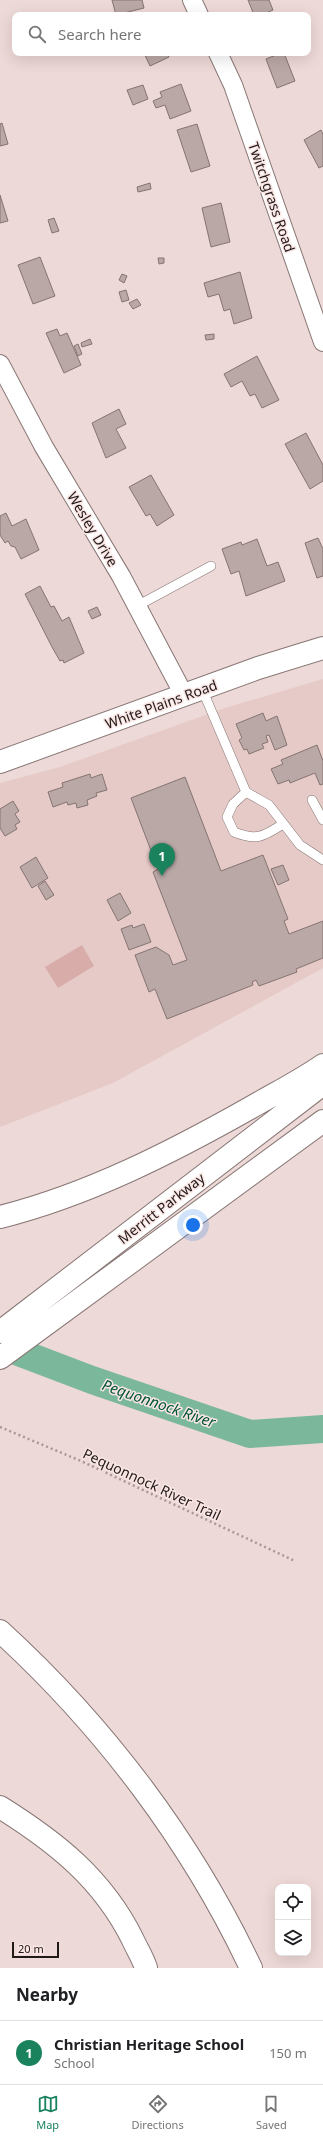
<!DOCTYPE html>
<html lang="en">
<head>
<meta charset="utf-8">
<style>
	body { margin:0; font-family:"Noto Sans",sans-serif; background:#f6f6f6; color:#202124 }
	.controls { position:absolute; right:12px; bottom:12px; display:grid; overflow:hidden; border-radius:8px; box-shadow:0 4px 16px #0002 }
	.controls button { width:36px; height:36px; display:grid; place-items:center; padding:0; border:0; border-bottom:1px solid #e0e0e0; background:#fff; color:#202124; font:20px sans-serif }
	.scale { position:absolute; left:12px; bottom:10px; width:47px; box-sizing:border-box; padding-left:4px; border:2px solid #1f1918; border-top:0; font-size:11px; line-height:14px; white-space:nowrap; color:#1f1918; -webkit-text-stroke:3px #fae6e4; paint-order:stroke }
	.you { position:absolute; left:193px; top:1225px; width:14px; height:14px; margin:-10px; border:3px solid #fff; border-radius:50%; background:#1a73e8; box-shadow:0 0 0 6px #1a73e833 }
	.badge { display:grid; place-items:center; width:26px; height:26px; border-radius:50%; background:#1a825d; color:#fff; font-size:13px; font-weight:700 }
	.pin { position:absolute; translate:-50% -33px; filter:drop-shadow(0 1px 2px #0008) }
	.pin::after { content:''; position:absolute; top:21px; width:14px; height:12px; background:inherit; clip-path:polygon(0 0,100% 0,50% 100%) }
	.list { margin:0; padding:0; list-style:none }
	h2 { display:flex; justify-content:space-between; align-items:center; height:52px; margin:0; padding:0 16px; font-size:17px }
	h2 small { font-size:13px; font-weight:400; color:#757577 }
	.list li { display:grid; grid-template-columns:26px 1fr auto; gap:12px; align-items:center; box-sizing:border-box; height:64px; padding:0 16px; border-top:1px solid #e0e0e0 }
	.list b { display:block; font-size:15px; white-space:nowrap }
	.list p { margin:0; font-size:13px; white-space:nowrap; color:#757577 }
	.list em { font-size:13px; font-style:normal; color:#757577 }
	.icon { flex:none; width:22px; height:22px; fill:none; stroke:currentColor; stroke-width:2; stroke-linecap:round; stroke-linejoin:round }
	.map { position:relative; flex:none; width:323px; height:1968px; overflow:hidden }
	.search { position:absolute; background:#fff; box-shadow:0 4px 16px #0002; left:12px; right:12px; top:12px; height:44px; display:flex; align-items:center; gap:10px; box-sizing:border-box; padding:0 14px; border-radius:8px; color:#757577; font-size:15px }
	.sheet { height:116px; background:#fff }
	nav { display:flex; justify-content:space-around; align-items:center; box-sizing:border-box; height:56px; border-top:1px solid #e0e0e0; background:#fff; font-size:11px; color:#757577 }
	nav a { display:grid; justify-items:center; gap:2px }
	nav .on { color:#1a825d }
	.map>svg:first-child { display:block }
</style>
</head>
<body>
<div class="map">
<svg width="323" height="1968" viewBox="0 0 323 1968">
	<rect width="100%" height="100%" fill="#edd9d7"/>
	<!-- built -->
	<path fill="#e6cac7" d="M323 679V968L113 1083 0 1127V783L60 767 225 708Z"/>
	<!-- pitch -->
	<path fill="#d8aca8" d="M82 945 94 966 58 988 45 967Z"/>
	<g fill="none" stroke-linecap="round" stroke-linejoin="round">
		<!-- river -->
		<path stroke="#7bb89b" stroke-width="28" d="M0 1345 92 1380 250 1434 323 1429"/>
	</g>
	<!-- building -->
	<path fill="#baa8a6" stroke="#857472" d="M112 0H142L144 8 116 15Z
		M248 0H269L273 10 262 15H254Z
		M144 53H167L169 57 150 66Z
		M281 53H284L295 81 277 88 266 59Z
		M181 84 191 111 170 119 165 105 156 108 153 101 162 97 160 92Z
		M143 85 148 99 133 105 127 90Z
		M2 123 8 144 0 146V124Z
		M197 124 210 166 191 172 177 130Z
		M321 130 323 134V166L319 168 304 140Z
		M150 183 151 189 138 192 137 187Z
		M0 195 8 221 0 223Z
		M221 203 230 242 211 247 202 208Z
		M54 218 59 231 52 233 48 220Z
		M40 257 55 296 33 304 18 265Z
		M158 258H164V263L159 264Z
		M240 272 252 318 234 324 230 309 224 311 219 294 208 297 204 283Z
		M122 274 127 276 124 283 119 280Z
		M126 290 129 300 122 302 119 292Z
		M137 299 141 305 133 309 129 303Z
		M57 329 60 336 67 333 81 365 64 373 46 333Z
		M214 334V339L206 340 205 335Z
		M90 339 92 344 82 347 81 343Z
		M78 344 82 354 78 356 74 346Z
		M257 356 279 400 262 408 255 394 250 396 242 381 231 387 224 374Z
		M119 409 126 424 116 429 126 448 106 458 92 423Z
		M306 433 323 465V481L310 489 285 444Z
		M151 475 174 515 157 526 150 514 146 516 129 487Z
		M6 513 12 526 26 519 39 550 21 559 15 547 11 546 8 541 5 543 0 535V516Z
		M318 538 323 549V576L317 578 305 543Z
		M257 539 267 566 278 562 285 581 246 596 239 571 231 574 222 549 241 542 242 545Z
		M40 586 51 607 54 606 62 621 69 617 84 653 64 663 63 660 60 661 52 647 25 594Z
		M97 607 101 615 92 619 88 611Z
		M263 713 266 721 277 716 287 745 275 750 269 735 266 736 268 742 262 744 264 748 249 754 247 749 244 750 239 740 242 738 236 724Z
		M317 745 323 761V784L320 785 315 773 290 783 289 780 278 784 271 769 283 764 281 760Z
		M90 774 91 778 102 774 107 790 96 793 97 796 87 800 88 805 77 808 76 803 68 805 67 802 53 807 48 792 63 787 62 783Z
		M185 777 221 871 263 855 288 919 284 921 289 934 323 921V958L296 969 297 972 259 986 256 980 252 982 253 985 167 1019 155 989 149 992 135 955 156 947 169 955 173 965 187 960 153 872 158 869 131 798Z
		M13 801 19 811 15 814 20 822 15 825 17 829 5 836 0 828V809Z
		M36 857 48 878 32 888 20 867Z
		M283 865 289 880 278 885 271 869Z
		M45 881 54 895 46 900 38 886Z
		M120 893 131 913 118 921 107 900Z
		M144 924 151 942 129 950 121 929 132 925 133 928Z"/>
	<g fill="none" stroke-linecap="round" stroke-linejoin="round">
		<!-- lane casing -->
		<g stroke="#887775" stroke-width="10">
			<path id="lane" d="M137 606 211 566
				M202 689 246 792 269 805 300 845 323 860
				M246 792 233 804 227 817 234 832C256 841 263 837 283 824
				M312 800 323 820"/>
		</g>
		<!-- street casing -->
		<g stroke="#887775" stroke-width="20">
			<path id="street" d="M192 0 199 15
				M218 53 233 85 323 342
				M0 364 44 447 121 576 184 695"/>
		</g>
		<!-- secondary casing -->
		<g stroke="#887775" stroke-width="24">
			<path id="secondary" d="M0 762 258 668 323 648"/>
		</g>
		<!-- highway casing -->
		<g stroke="#887775" stroke-width="24">
			<path id="highway" d="M0 1217C88 1195 172 1152 250 1108 274 1094 300 1081 323 1065
				M0 1332 323 1084
				M0 1358 323 1121
				M0 1631C104 1726 191 1841 251 1968
				M0 1807C56 1842 103 1879 133 1940 137 1949 143 1958 146 1968"/>
		</g>
		<!-- path -->
		<path stroke="#a79897" stroke-width="2.5" stroke-dasharray="2 3" stroke-linecap="butt" d="M0 1427 81 1461 295 1561"/>
		<!-- lane -->
		<use href="#lane" stroke="#fff" stroke-width="9"/>
		<!-- street -->
		<use href="#street" stroke="#fff" stroke-width="18"/>
		<!-- secondary -->
		<use href="#secondary" stroke="#fff" stroke-width="22"/>
		<!-- highway -->
		<use href="#highway" stroke="#fff" stroke-width="22"/>
	</g>
	<g text-anchor="middle" dominant-baseline="central" stroke-width="3" stroke-linejoin="round" paint-order="stroke">
		<!-- street labels -->
		<g font-size="14" fill="#1f1918" stroke="#fae6e4">
			<text transform="translate(272 197) rotate(71)">Twitchgrass Road</text>
			<text transform="translate(93 529) rotate(59)">Wesley Drive</text>
			<text transform="translate(161 704) rotate(-20)">White Plains Road</text>
			<text transform="translate(161 1208) rotate(-38)">Merritt Parkway</text>
			<text transform="translate(152 1484) rotate(25)">Pequonnock River Trail</text>
		</g>
		<!-- water labels -->
		<g font-size="15" font-style="italic" fill="#02553a" stroke="#fae6e4">
			<text transform="translate(159 1403) rotate(19)">Pequonnock River</text>
		</g>
	</g>
</svg>
<div class="controls">
<button><svg class="icon" aria-label="locate" viewBox="0 0 24 24"><circle cx="12" cy="12" r="6"/><path d="M12 2v4M12 18v4M2 12h4M18 12h4"/></svg></button>
<button><svg class="icon" aria-label="layers" viewBox="0 0 24 24"><path d="M12 4l9 5-9 5-9-5zM3 14l9 5 9-5"/></svg></button>
</div>
<div class="scale">20 m</div>
<div class="you"></div>
<div class="pin badge" style="left:162px;top:876px">1</div>
<div class="search"><svg class="icon" aria-label="search" viewBox="0 0 24 24"><circle cx="10" cy="10" r="6"/><path d="M15 15l6 6"/></svg>Search here</div>
</div>
<section class="sheet">
<h2>Nearby<small></small></h2>
<ul class="list">
<li><span class="badge">1</span><div><b>Christian Heritage School</b><p>School</p></div><em>150 m</em></li>
</ul>
</section>
<nav>
<a class="on"><svg class="icon" aria-label="map" viewBox="0 0 24 24"><path d="M3 6l6-2 6 2 6-2v14l-6 2-6-2-6 2zM9 4v14M15 6v14"/></svg>Map</a>
<a><svg class="icon" aria-label="directions" viewBox="0 0 24 24"><path d="M12 3l9 9-9 9-9-9zM9 14v-3h6M13 9l2 2-2 2"/></svg>Directions</a>
<a><svg class="icon" aria-label="saved" viewBox="0 0 24 24"><path d="M7 4h10v16l-5-4-5 4z"/></svg>Saved</a>
</nav>
</body>
</html>
